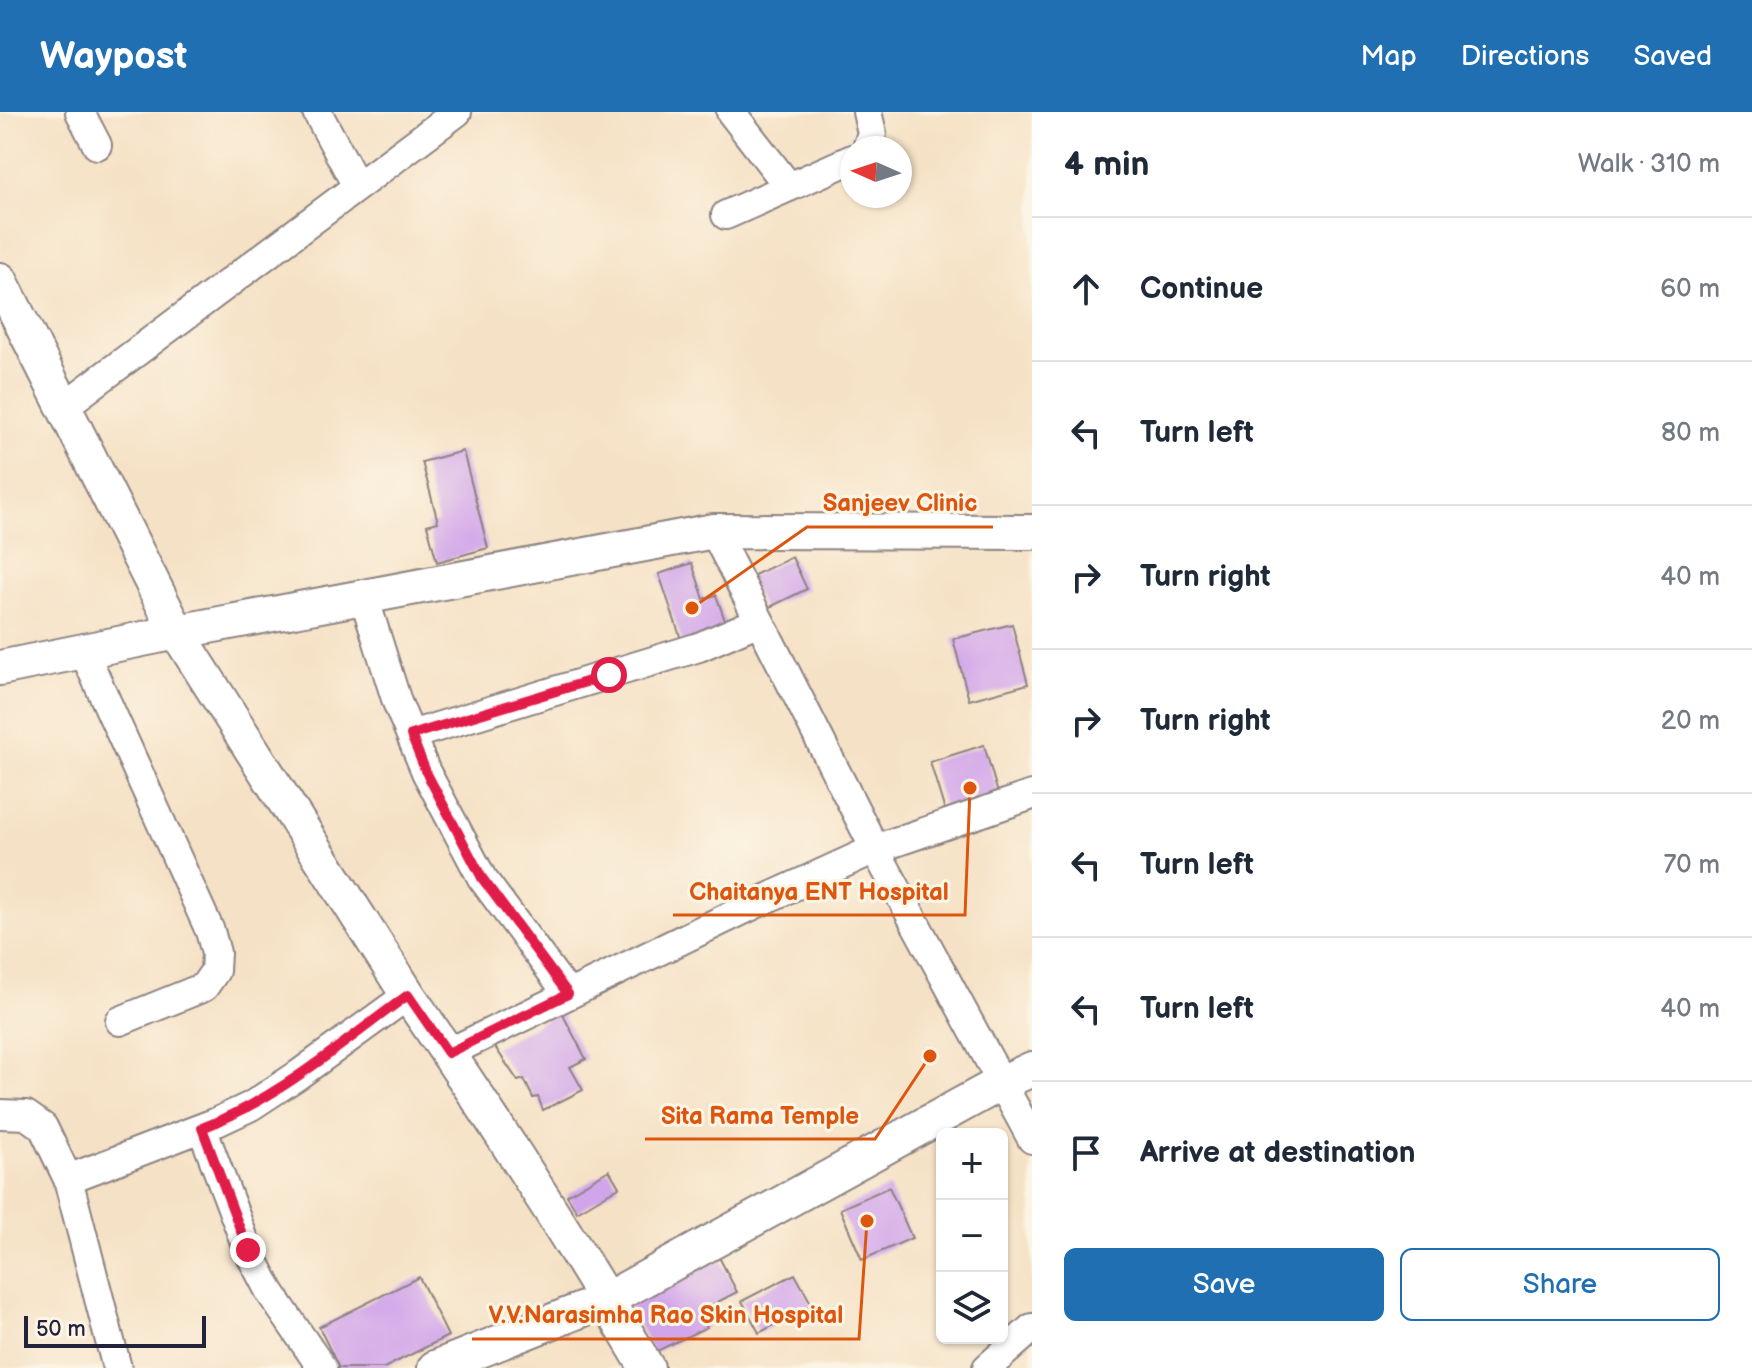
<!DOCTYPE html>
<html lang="en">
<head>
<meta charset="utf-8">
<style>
	body { margin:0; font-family:"Balsamiq Sans",sans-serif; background:#f6f6f7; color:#1f2937 }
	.controls { position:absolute; right:24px; bottom:24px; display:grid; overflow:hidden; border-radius:12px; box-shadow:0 2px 6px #0004 }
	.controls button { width:72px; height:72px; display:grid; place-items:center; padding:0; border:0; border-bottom:2px solid #e0e1e3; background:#fff; color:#1f2937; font:40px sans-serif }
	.compass { position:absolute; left:840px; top:24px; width:72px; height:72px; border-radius:50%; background:#fff; box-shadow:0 2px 6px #0004; rotate:273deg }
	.scale { position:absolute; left:24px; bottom:20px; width:182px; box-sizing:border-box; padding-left:8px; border:4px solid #22223b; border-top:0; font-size:22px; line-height:28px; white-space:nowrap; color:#22223b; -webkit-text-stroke:6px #fcf5e5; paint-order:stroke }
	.stop { position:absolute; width:24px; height:24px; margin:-18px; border:6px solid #e11d48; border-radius:50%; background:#fff }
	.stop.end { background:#e11d48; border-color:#fff; box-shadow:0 2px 8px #0008 }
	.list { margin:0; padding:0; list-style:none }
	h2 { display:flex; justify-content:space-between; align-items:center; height:104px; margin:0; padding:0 32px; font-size:34px }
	h2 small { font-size:26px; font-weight:400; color:#747a83 }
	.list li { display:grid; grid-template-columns:52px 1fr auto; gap:24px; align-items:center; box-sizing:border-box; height:144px; padding:0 32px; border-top:2px solid #e0e1e3 }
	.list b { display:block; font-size:30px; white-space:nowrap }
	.list em { font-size:26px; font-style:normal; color:#747a83 }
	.actions { display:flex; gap:16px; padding:24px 32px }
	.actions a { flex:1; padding:18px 0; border:2px solid #1f6fb2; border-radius:12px; text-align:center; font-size:28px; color:#1f6fb2 }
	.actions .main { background:#1f6fb2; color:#fff }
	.icon { flex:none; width:44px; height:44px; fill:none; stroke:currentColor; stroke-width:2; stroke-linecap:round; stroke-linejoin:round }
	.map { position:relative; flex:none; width:1032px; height:1256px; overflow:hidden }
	header { display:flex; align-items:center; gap:48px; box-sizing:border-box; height:112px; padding:0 40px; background:#1f6fb2; color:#fff }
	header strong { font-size:38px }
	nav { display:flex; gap:44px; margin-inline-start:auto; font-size:28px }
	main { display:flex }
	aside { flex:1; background:#fff }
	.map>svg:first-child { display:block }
</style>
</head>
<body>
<header>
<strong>Waypost</strong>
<nav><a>Map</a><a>Directions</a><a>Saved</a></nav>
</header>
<main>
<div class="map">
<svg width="1032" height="1256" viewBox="0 0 1032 1256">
	<rect width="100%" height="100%" fill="#fcf5e5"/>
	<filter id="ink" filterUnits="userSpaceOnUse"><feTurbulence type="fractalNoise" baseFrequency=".0125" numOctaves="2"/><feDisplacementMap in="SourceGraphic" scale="16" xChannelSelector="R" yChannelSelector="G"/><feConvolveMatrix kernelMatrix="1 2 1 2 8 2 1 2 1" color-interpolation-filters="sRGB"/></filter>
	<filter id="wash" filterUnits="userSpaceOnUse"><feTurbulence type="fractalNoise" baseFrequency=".006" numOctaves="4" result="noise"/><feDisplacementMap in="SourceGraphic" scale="32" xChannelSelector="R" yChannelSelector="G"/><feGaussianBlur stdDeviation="1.8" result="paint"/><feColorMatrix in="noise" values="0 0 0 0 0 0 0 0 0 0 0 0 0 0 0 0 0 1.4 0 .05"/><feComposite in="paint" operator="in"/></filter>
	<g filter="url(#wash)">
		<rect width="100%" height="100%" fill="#f5e1c5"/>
		<g id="blocks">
			<!-- building -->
			<path fill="#d1a5ea" d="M463 339 488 436 437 450 427 413 438 410 422 350Z
				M792 445 807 477 764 498 748 466Z
				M692 451 704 487 716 483 728 517 683 533 659 462Z
				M1012 512 1028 572 969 588 953 527Z
				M984 633 999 685 946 702 930 650Z
				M561 899 586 947 570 955 583 978 543 998 538 985 533 986 524 967 518 969 495 935Z
				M609 1058 619 1075 577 1100 567 1083Z
				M889 1075 912 1126 862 1148 840 1097Z
				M718 1143 737 1180 700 1199 707 1215 653 1241 627 1188Z
				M795 1162 812 1193 759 1221 742 1189Z
				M419 1165 448 1224 384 1256H339L319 1215Z"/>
		</g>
	</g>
	<g filter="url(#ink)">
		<use href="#blocks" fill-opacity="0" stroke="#8c8280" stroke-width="2"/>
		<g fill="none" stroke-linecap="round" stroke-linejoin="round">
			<!-- minor casing -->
			<g stroke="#8c8280" stroke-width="32">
				<path id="minor" d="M80 0 97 33
					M317 0 357 74
					M731 0 789 75
					M867 36 872 21 867 0
					M726 103 852 47
					M63 295 457 0
					M714 419 875 737 1032 1027
					M364 485 397 590 426 660 482 766 568 882
					M84 540 210 819 216 841 215 859 204 875 120 909
					M411 623 699 535 759 509
					M448 941 770 785 875 737 1032 683
					M0 1002 26 1003 43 1015 68 1067 117 1256
					M202 1016 248 1138 270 1180 322 1256
					M68 1067 217 1010 251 994 298 963 408 883
					M987 1256 1032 1216"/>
			</g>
			<!-- tertiary casing -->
			<g stroke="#8c8280" stroke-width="38">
				<path id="tertiary" d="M0 168 177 520 408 883C492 1004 572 1129 647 1256
					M0 556 177 520 714 419 1032 420
					M435 1256 606 1188 1001 971 1032 957"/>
			</g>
			<!-- minor -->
			<use href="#minor" stroke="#fff" stroke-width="28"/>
			<!-- tertiary -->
			<use href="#tertiary" stroke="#fff" stroke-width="34"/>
		</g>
	</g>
	<g fill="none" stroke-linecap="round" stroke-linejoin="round" filter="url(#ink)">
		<!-- route -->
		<path stroke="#e11d48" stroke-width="10" d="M248 1138 202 1016C278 987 343 930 408 883L448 941 568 882 482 766 426 660 411 623 609 563"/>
	</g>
	<!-- callouts -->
	<path fill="none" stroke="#de560e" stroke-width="3" d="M692 496L807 415H993M970 676L965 803H673M930 944L875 1027H645M867 1109L859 1227H472"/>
	<g fill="#de560e" stroke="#fcf5e5" stroke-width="3">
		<circle cx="692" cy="496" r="8"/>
		<circle cx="970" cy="676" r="8"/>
		<circle cx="930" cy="944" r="8"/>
		<circle cx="867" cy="1109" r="8"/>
	</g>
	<g font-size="24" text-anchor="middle" font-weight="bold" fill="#de560e" stroke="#fcf5e5" stroke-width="6" stroke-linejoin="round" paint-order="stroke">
		<text x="900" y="399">Sanjeev Clinic</text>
		<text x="819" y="788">Chaitanya ENT Hospital</text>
		<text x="760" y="1012">Sita Rama Temple</text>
		<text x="666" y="1211">V.V.Narasimha Rao Skin Hospital</text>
	</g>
</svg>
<div class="controls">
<button>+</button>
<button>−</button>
<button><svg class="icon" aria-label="layers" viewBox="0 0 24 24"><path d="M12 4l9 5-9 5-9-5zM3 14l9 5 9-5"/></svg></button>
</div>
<svg class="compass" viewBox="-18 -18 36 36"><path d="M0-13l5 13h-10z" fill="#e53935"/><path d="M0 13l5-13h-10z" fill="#747a83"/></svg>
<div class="scale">50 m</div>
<div class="stop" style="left:609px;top:563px"></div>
<div class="stop end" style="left:248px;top:1138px"></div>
</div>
<aside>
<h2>4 min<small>Walk · 310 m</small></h2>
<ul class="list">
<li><svg class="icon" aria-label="ahead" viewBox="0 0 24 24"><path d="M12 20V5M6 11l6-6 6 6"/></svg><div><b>Continue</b></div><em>60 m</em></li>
<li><svg class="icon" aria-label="left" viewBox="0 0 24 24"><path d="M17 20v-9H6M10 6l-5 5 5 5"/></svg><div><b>Turn left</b></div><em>80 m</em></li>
<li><svg class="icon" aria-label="right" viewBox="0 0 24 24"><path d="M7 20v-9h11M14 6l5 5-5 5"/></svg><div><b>Turn right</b></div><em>40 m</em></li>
<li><svg class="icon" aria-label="right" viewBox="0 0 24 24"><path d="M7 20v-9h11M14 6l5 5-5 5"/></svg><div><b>Turn right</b></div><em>20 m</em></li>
<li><svg class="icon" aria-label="left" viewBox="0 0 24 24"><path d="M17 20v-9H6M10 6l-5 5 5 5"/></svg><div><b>Turn left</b></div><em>70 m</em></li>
<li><svg class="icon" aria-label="left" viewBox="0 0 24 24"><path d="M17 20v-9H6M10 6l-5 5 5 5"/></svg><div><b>Turn left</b></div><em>40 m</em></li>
<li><svg class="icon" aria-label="arrive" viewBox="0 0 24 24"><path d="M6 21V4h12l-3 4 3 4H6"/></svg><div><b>Arrive at destination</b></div></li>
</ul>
<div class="actions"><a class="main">Save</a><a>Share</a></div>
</aside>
</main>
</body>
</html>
